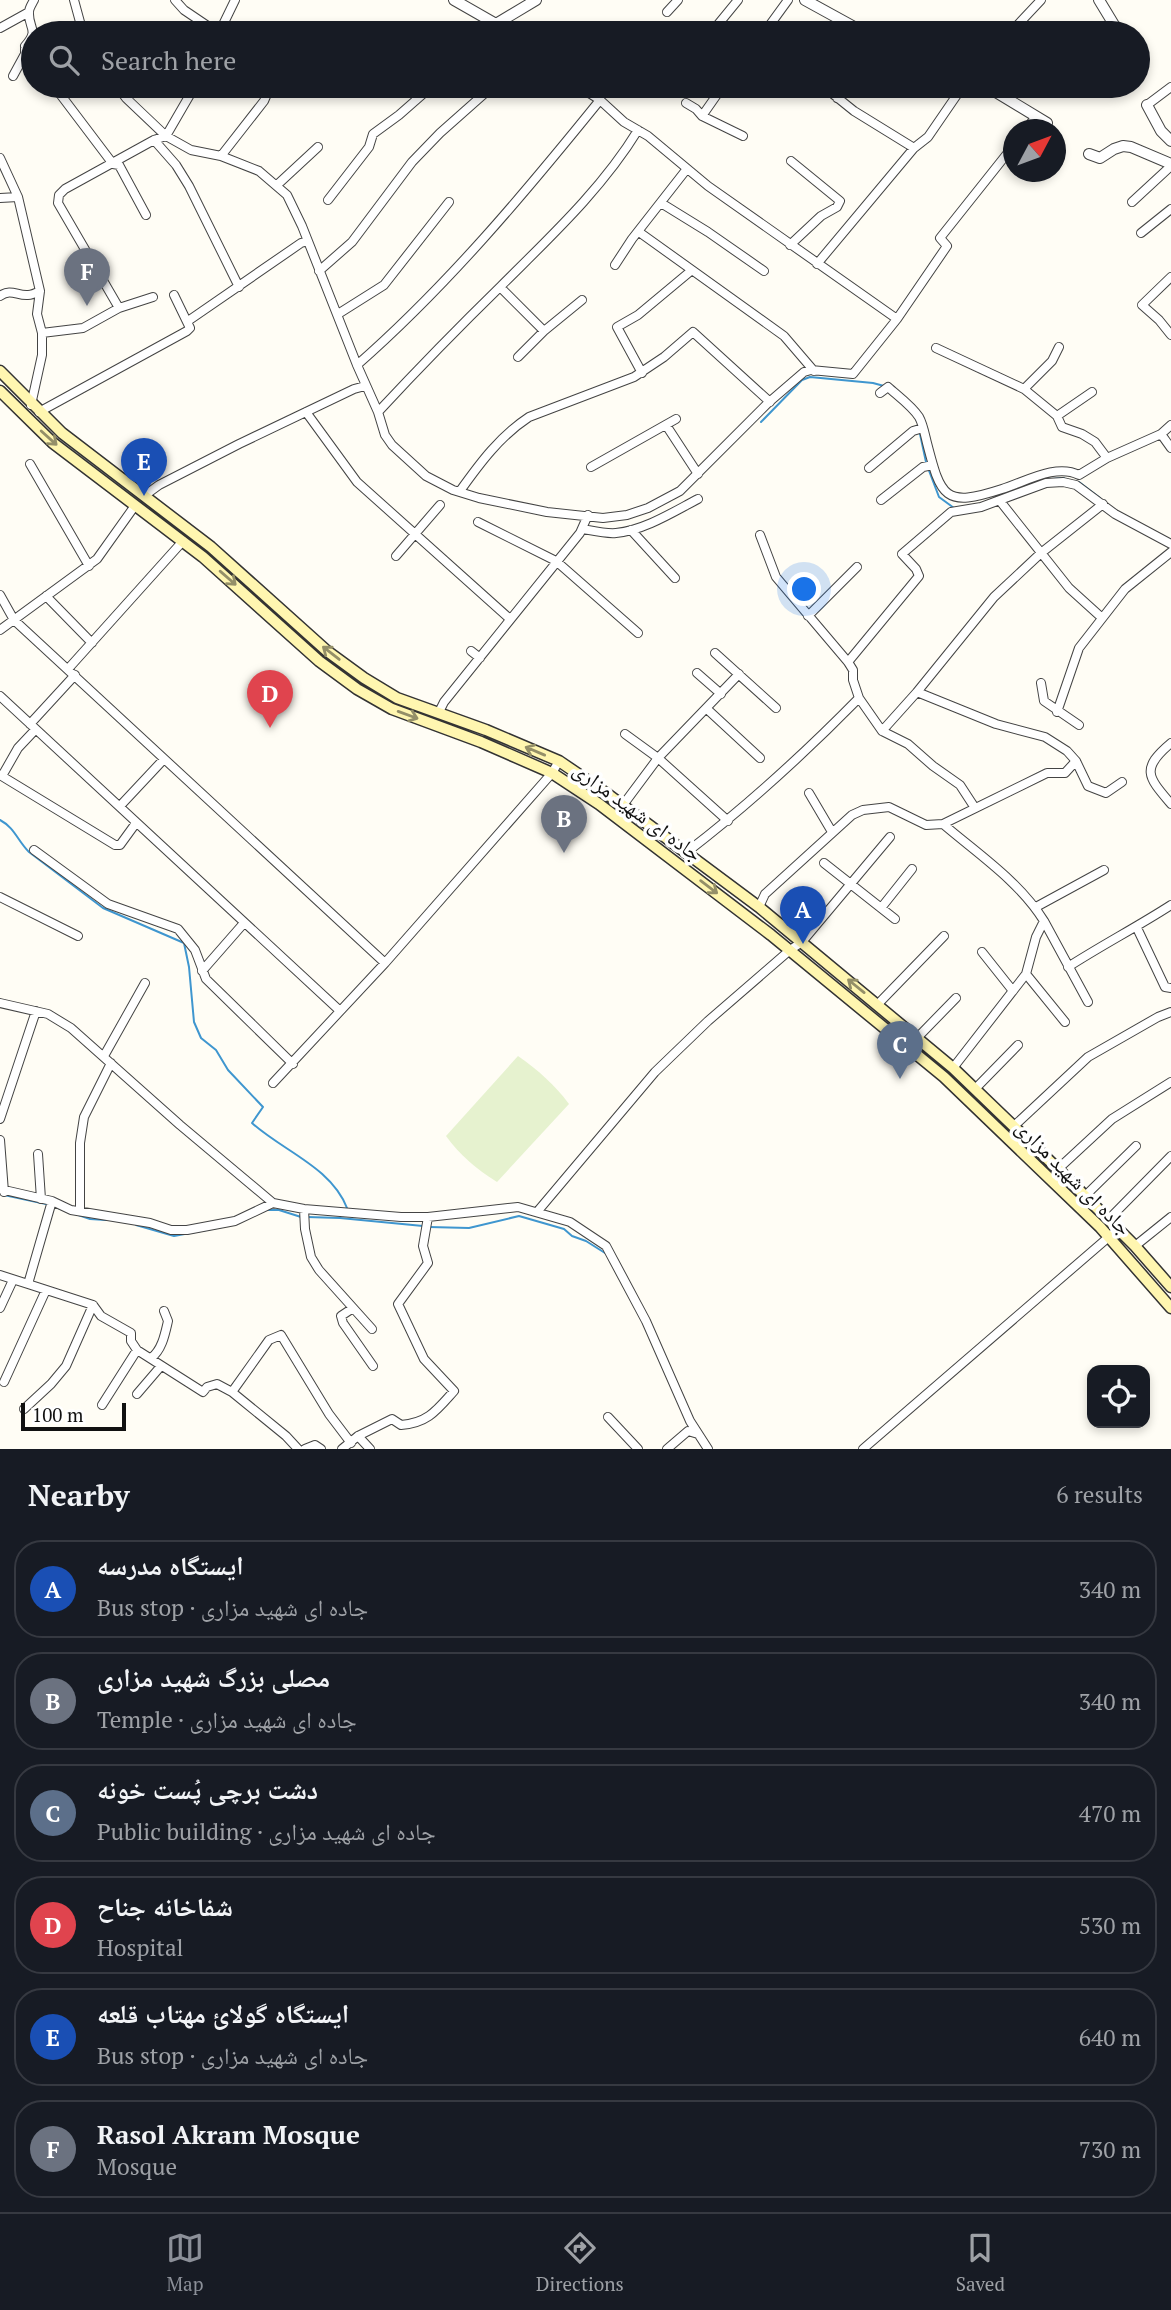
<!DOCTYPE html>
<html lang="en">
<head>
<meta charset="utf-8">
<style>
	body { margin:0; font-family:"PT Serif","Noto Naskh Arabic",serif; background:#20242c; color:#f1f3f6 }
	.controls { position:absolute; right:21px; bottom:21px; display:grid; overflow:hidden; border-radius:14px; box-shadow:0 4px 10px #0003 }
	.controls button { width:63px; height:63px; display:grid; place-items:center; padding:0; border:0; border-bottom:2px solid #363941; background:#171b24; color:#f1f3f6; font:35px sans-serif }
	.compass { position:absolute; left:1003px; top:119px; width:63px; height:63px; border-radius:50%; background:#171b24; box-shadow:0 4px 10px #0003; rotate:49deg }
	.scale { position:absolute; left:21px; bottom:18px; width:105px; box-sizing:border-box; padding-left:7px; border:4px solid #111; border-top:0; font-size:19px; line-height:24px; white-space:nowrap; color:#111; -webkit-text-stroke:5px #fff; paint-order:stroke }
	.you { position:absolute; left:805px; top:590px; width:24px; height:24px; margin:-18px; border:5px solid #fff; border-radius:50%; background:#1a73e8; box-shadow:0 0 0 10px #1a73e833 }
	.badge { display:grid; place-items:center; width:46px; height:46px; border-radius:50%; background:#8c9099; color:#fff; font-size:23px; font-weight:700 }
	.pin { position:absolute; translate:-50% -58px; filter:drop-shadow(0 2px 4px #0008) }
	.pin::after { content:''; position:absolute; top:37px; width:24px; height:21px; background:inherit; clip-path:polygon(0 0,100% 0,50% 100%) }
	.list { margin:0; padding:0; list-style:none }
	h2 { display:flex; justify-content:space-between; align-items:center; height:91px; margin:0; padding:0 28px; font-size:30px }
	h2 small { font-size:23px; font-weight:400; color:#9ea1a6 }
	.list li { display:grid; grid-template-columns:46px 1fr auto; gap:21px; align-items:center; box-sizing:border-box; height:98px; margin:0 14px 14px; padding:0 14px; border:2px solid #363941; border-radius:28px }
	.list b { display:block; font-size:26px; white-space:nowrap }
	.list p { margin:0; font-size:23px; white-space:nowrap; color:#9ea1a6 }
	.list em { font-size:23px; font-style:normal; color:#9ea1a6 }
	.icon { flex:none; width:38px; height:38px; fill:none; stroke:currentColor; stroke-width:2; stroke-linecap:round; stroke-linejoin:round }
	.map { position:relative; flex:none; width:1171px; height:1449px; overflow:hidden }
	.search { position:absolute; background:#171b24; box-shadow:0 4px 10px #0003; left:21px; right:21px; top:21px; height:77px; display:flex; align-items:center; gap:18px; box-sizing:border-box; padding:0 24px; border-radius:38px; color:#9ea1a6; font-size:26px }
	.sheet { height:763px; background:#171b24 }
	nav { display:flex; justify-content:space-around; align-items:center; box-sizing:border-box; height:98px; border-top:2px solid #363941; background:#171b24; font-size:19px; color:#9ea1a6 }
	nav a { display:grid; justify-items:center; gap:4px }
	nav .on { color:#8c9099 }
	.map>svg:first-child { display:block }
</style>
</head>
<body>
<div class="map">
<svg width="1171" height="1449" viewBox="0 0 1171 1449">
	<rect width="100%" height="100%" fill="#fffdf5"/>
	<!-- pitch -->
	<path fill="#e6f2cf" d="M518 1056C538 1070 555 1085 569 1104L497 1182C476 1169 460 1155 446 1136Z"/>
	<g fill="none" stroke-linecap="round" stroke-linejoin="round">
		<!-- stream -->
		<path stroke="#3f96cf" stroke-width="2" d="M761 422 802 380 810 377 873 383 884 386
			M920 434 926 462
			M928 468 939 497 954 508
			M1052 479 1064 478
			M1079 482 1100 498
			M1015 490 1043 480
			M0 820C15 828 17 840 29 852L103 908 184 943 189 967 194 1022 201 1038 216 1050 228 1070 263 1107 252 1123C283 1151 331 1167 347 1208
			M4 1195 46 1204
			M55 1207 90 1219 106 1220
			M266 1210H279L301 1217
			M307 1217 340 1218 423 1226
			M136 1225 174 1236 222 1227
			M429 1227 469 1228 519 1216 564 1229 572 1236 586 1241 605 1253"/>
		<!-- minor casing -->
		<g stroke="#444" stroke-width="10">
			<path id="minor" d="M74 0 83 33
				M175 0 184 10 218 33
				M667 12 678 0
				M496 24 508 33
				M0 28 29 12
				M134 33 140 30
				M219 33 235 0
				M711 33 738 0
				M764 33 788 0
				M1010 33 1041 0
				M33 59 25 46C40 29 28 29 29 12 29 8 32 4 34 0
				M13 76 25 54V48
				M54 86 113 164 119 165 146 215
				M117 86 126 98 166 136 191 150 221 156 259 171 287 195 302 226 357 365 378 412 385 435 392 445 426 476 453 490 479 498 547 512 603 518 627 515 648 508 680 491 768 403 804 372 811 370 853 374 897 319 947 246 940 238 1014 145
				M239 86H263
				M578 86 600 100 624 122 648 136 708 186 897 319
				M823 86 854 111 914 148
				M126 98 142 86
				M837 98 845 86
				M686 103 696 109 702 116 743 136
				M1147 105 1171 87
				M702 116 723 86
				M1026 130 1036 116
				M154 140 176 165 189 186 239 287
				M221 156 264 101 267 94 260 86
				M0 158 18 197 40 291 37 314 42 333V355L31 405
				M277 185 318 147
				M0 198 18 197
				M328 200 369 147 373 134 399 115 432 86
				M1132 202 1171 166
				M661 203 708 232 764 271
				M639 232 784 336 814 371
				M1141 233 1171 209
				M790 245 821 216 837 207 840 201 791 161
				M817 264 914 148 928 137 963 86
				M615 265 632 239 686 170
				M319 271 352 242 412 162 440 133 493 86
				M1171 277 1142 305 1159 320 1171 335
				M500 287 544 331
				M0 296C11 288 17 296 28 295 32 295 36 293 40 291
				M119 308 58 203 59 195 65 189 154 140 166 136 195 86
				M338 314 384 285 449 202
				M188 321 301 243 308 241
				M42 333 83 328 119 308 153 297
				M936 348 1024 389 1057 416 1062 427 1082 434 1095 442 1107 458
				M518 357 544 331 582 300
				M357 365C447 286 524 194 600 100
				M642 373 617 327 638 315 692 270
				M1024 389 1052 361 1059 347
				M880 393 888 387C898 396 912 406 919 417 923 424 925 435 927 443 941 497 944 508 1002 489 1025 482 1056 463 1079 475L1107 458 1161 434 1171 425
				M39 412 187 331 190 328 174 295
				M306 412 357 482 510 619
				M378 412C418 369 459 327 501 286 550 237 602 189 638 130
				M1057 416 1092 392
				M666 425 698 474
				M1161 434 1171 448
				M30 464 89 566
				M591 467 676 419
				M869 468 913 431 923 428
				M460 491C480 463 500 436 529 417L634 377 664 357 693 332 770 402
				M144 496 159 485 239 444 354 389 365 386
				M881 500 923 467 933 465
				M1000 501 1069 588 1101 617
				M1103 504 1041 553 994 597 917 692 996 724 1045 737 1067 751 1076 761 1088 786 1106 793 1122 782
				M478 522 556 561 638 633
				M583 529C594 531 606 534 616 533 645 530 673 512 698 499
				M631 530 675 578
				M760 535 776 577 848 662 853 670V680L859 698 882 731 908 744 933 766 960 785 975 808
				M396 556 440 505
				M0 595 14 620 385 963
				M46 596 92 643
				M808 616 857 567
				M0 630 97 559 134 507
				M471 651 480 658
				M715 653 776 708
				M848 662 919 576 916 569 902 554 951 512 981 507 1046 483 1063 482 1076 485 1115 514 1171 544
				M68 669 183 541
				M697 673 721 694
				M1041 683 1044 701 1079 725
				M0 696 339 1010
				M707 709 760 758
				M439 712 444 702 580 533 588 515
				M1057 712 1079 648 1125 589 1171 552
				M30 724 75 675
				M882 731 917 692
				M625 734 658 758 728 821
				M1171 743C1140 769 1148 777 1171 804
				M0 775 115 845H120L136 823
				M2 776 18 748 35 730
				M809 793 832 832
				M623 805 658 758 739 674
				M120 806 164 759
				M943 824C978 854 1019 881 1044 921L1036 937 1026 974 953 1068
				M34 850 108 904 178 929 195 950 206 979 293 1064
				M687 852C748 805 805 753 859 698
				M824 863 895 919
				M0 897 78 936
				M759 907 765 894 852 815 863 810 889 807 926 825 943 824 1047 773H1065L1076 761
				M1036 907 1104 870
				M881 908 912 869
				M1044 921 1088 1002
				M1137 928 1165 987 1171 988
				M982 952 1013 991
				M1068 967C1102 945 1137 927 1171 905
				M202 971 244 923
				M1026 974 1065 1022
				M0 1003 48 1014 71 1028 180 1125 273 1203
				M878 1004 944 936
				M917 1038 956 998
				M104 1056 145 983
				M273 1083 385 963 552 773 559 761
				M975 1089 1018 1045
				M0 1119 36 1011
				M1014 1126 1088 1057 1158 1017 1171 1012
				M0 1140 4 1192
				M38 1154 41 1199
				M1058 1169 1112 1119 1171 1082
				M0 1189 52 1201 71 1210 150 1223 171 1230H187L235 1221 273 1203 304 1209 401 1217H428L518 1207 570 1222 606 1246 646 1321 690 1421 708 1449
				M1085 1196 1136 1146
				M52 1201 28 1284 93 1305 101 1316 131 1333V1341L137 1350 203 1392 207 1387 217 1384 232 1392 286 1436 298 1449
				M304 1209 305 1229 311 1257 319 1270 372 1329
				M80 1211V1143L84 1117 111 1063
				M537 1212 655 1072 708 1021 790 950 802 942 890 837
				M1109 1219 1171 1156
				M1135 1246 1171 1217
				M0 1275 28 1284
				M0 1308 13 1280
				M353 1308 341 1316 343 1323 373 1366
				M151 1358C162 1350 165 1334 168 1321L164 1311
				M4 1382 46 1290
				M232 1392 269 1340 281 1335 329 1414 351 1443
				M137 1394 161 1366
				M102 1405 137 1350
				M24 1409 51 1384 66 1366 93 1305
				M608 1417 638 1449
				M358 1436 370 1449
				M305 1449 315 1445 321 1449
				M342 1449 358 1436 392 1419 401 1425C428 1423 437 1410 454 1391L424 1359 398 1304 428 1263 423 1246 428 1217
				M667 1449 688 1431 698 1434
				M863 1449 1118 1229"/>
		</g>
		<!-- tertiary casing -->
		<g stroke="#444" stroke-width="12">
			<path id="tertiary" d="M454 0 496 24 536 0
				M805 0 865 33
				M1099 0 1119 33
				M986 86 1047 123
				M1147 105 1161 131 1171 141
				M1089 154 1100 158 1114 149 1123 146 1131 147 1171 164"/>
		</g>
		<!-- secondary casing -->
		<g stroke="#333" stroke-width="13">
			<path id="secondary" d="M0 371 62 433 211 547 327 651 364 678 397 698 486 730 559 761 606 793 759 907 953 1068 1058 1169 1135 1246 1171 1287
				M0 391 53 443 203 557 319 661 357 689 392 709 481 742 552 773 599 804 771 935 944 1077 1100 1227 1171 1308"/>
		</g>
		<!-- minor -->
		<use href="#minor" stroke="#fff" stroke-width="8"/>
		<!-- tertiary -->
		<use href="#tertiary" stroke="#fff" stroke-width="10"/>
		<!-- secondary -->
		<use href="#secondary" stroke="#fff6b0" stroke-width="10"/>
	</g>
	<!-- one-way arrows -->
	<defs><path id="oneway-shaft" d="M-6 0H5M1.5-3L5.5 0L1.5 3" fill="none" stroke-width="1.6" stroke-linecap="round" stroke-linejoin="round" transform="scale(1.75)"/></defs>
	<g stroke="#948f68">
		<use href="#oneway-shaft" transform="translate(49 438) rotate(42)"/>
		<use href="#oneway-shaft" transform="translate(228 578) rotate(41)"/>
		<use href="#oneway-shaft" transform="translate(331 653) rotate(-142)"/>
		<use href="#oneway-shaft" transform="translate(408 715) rotate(20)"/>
		<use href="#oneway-shaft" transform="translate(535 751) rotate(-157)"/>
		<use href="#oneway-shaft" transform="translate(709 887) rotate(37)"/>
		<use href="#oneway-shaft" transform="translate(856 986) rotate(-141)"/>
	</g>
	<g text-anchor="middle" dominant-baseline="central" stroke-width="7" stroke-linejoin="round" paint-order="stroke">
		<!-- street labels -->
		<g font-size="21" fill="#111" stroke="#fff">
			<text transform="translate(638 811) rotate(36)">جاده ای شهید مزاری</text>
			<text transform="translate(1074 1177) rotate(45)">جاده ای شهید مزاری</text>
		</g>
	</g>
</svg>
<div class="controls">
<button><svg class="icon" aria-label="locate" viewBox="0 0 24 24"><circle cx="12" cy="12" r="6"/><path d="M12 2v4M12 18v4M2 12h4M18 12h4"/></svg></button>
</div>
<svg class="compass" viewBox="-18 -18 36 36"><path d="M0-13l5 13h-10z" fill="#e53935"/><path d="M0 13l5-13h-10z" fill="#9ea1a6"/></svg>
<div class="scale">100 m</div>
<div class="you"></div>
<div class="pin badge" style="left:803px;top:944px;background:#1a4fb4">A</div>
<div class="pin badge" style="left:564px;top:853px;background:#6b7280">B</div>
<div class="pin badge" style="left:900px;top:1079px;background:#5c6f8a">C</div>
<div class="pin badge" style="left:270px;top:728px;background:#e0444e">D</div>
<div class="pin badge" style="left:144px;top:496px;background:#1a4fb4">E</div>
<div class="pin badge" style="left:87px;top:306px;background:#6b7280">F</div>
<div class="search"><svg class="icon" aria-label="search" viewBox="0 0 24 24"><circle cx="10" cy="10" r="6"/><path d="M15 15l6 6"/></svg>Search here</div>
</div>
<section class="sheet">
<h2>Nearby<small>6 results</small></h2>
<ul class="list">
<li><span class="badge" style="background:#1a4fb4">A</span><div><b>ایستگاه مدرسه</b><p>Bus stop · جاده ای شهید مزاری</p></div><em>340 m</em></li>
<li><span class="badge" style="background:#6b7280">B</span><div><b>مصلی بزرگ شهید مزاری</b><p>Temple · جاده ای شهید مزاری</p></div><em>340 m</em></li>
<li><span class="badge" style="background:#5c6f8a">C</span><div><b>دشت برچی پُست خونه</b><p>Public building · جاده ای شهید مزاری</p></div><em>470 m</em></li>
<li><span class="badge" style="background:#e0444e">D</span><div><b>شفاخانه جناح</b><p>Hospital</p></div><em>530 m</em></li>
<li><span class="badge" style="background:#1a4fb4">E</span><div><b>ایستگاه گولائ مهتاب قلعه</b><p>Bus stop · جاده ای شهید مزاری</p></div><em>640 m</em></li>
<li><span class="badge" style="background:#6b7280">F</span><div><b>Rasol Akram Mosque</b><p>Mosque</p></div><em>730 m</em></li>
</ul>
</section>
<nav>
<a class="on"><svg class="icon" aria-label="map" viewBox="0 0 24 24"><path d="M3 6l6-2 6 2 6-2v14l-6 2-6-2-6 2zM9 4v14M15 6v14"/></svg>Map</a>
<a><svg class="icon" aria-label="directions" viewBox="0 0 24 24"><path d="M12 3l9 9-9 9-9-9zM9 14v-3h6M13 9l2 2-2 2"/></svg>Directions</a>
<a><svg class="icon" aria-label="saved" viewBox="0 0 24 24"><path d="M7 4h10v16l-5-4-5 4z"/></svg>Saved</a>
</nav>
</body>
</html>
